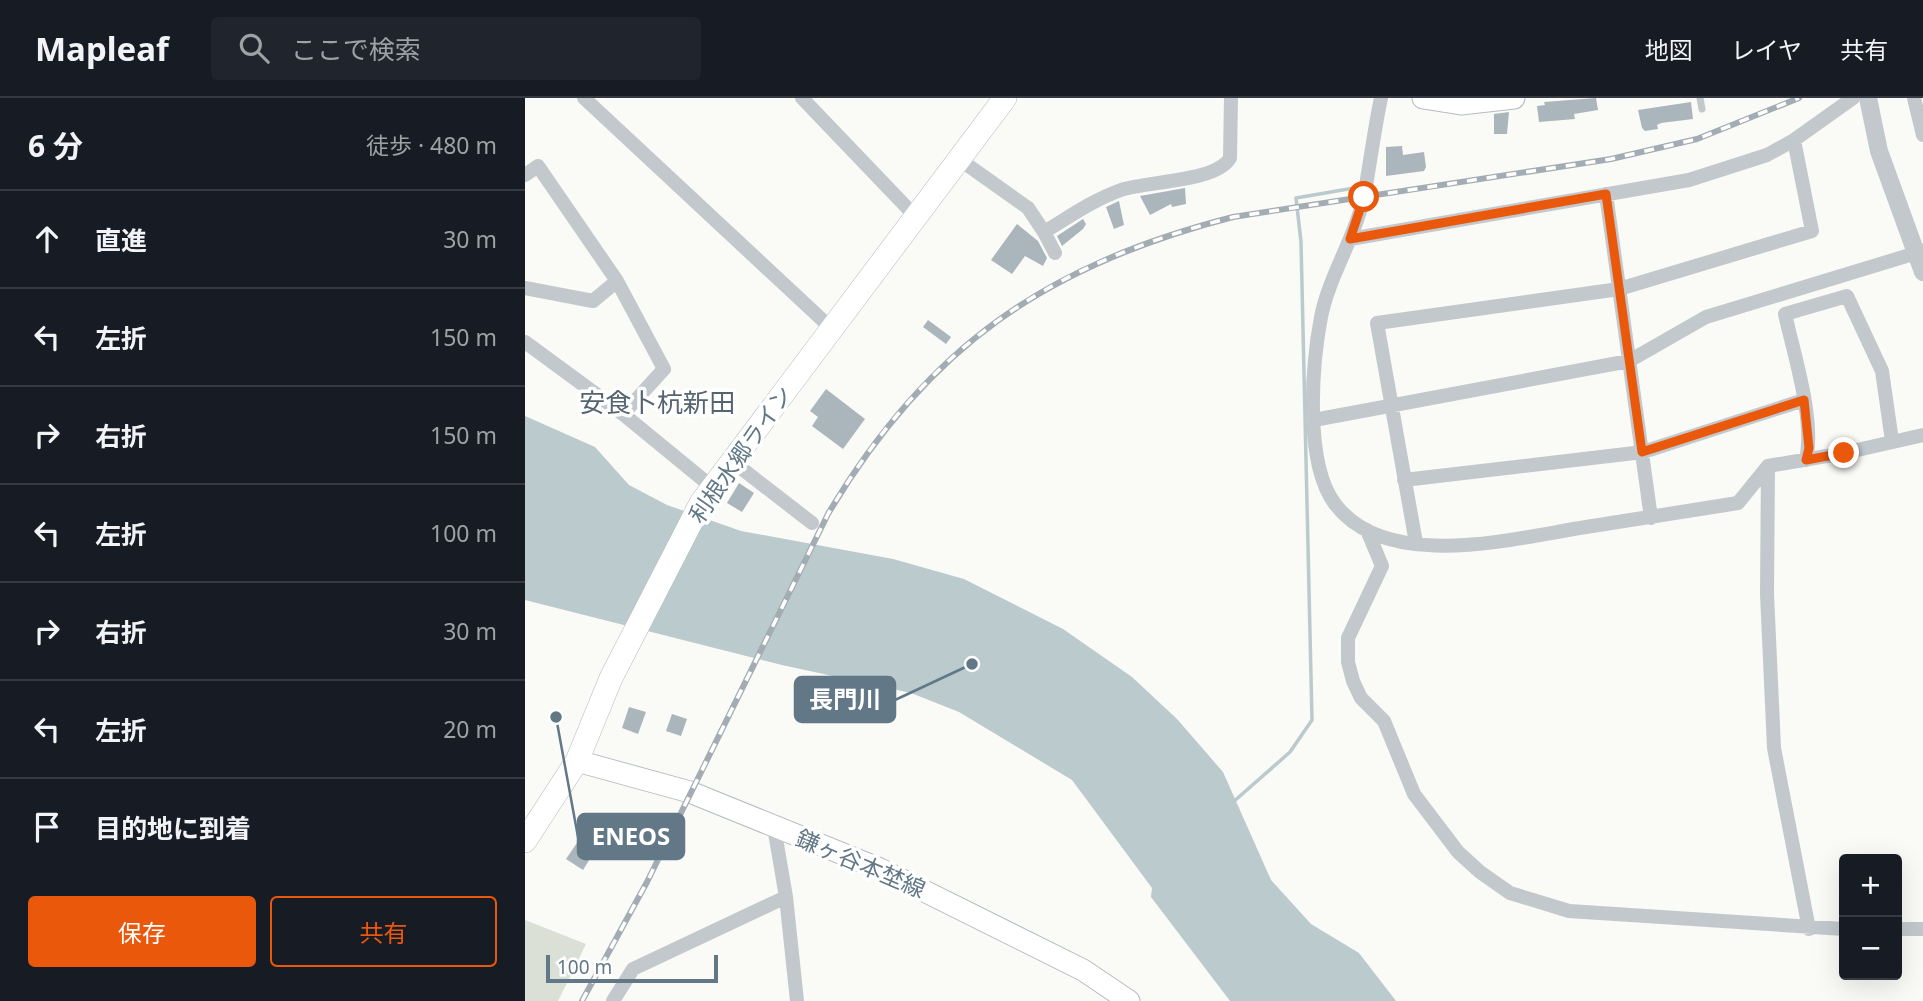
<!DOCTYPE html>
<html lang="ja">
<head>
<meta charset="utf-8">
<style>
	body { margin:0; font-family:"Noto Sans","Noto Sans JP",sans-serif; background:#20242c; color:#f1f3f6 }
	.controls { position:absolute; right:21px; bottom:21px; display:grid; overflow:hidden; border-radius:7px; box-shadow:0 7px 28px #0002 }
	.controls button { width:63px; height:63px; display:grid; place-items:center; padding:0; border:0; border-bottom:2px solid #363941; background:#171b24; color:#f1f3f6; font:35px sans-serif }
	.scale { position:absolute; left:21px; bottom:18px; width:172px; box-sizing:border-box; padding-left:7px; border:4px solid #627886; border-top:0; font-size:19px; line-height:24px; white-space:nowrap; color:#627886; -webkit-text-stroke:5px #fff; paint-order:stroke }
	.stop { position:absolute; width:21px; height:21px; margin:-16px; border:5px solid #ea580c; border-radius:50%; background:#fff }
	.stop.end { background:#ea580c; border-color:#fff; box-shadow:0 2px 7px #0008 }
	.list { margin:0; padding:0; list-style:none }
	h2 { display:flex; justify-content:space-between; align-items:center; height:91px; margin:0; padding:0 28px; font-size:30px }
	h2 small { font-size:23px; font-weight:400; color:#9ea1a6 }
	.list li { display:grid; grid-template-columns:46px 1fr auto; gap:21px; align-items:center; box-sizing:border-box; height:98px; padding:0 28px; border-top:2px solid #363941 }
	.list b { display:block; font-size:26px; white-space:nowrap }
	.list em { font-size:23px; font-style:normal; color:#9ea1a6 }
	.actions { display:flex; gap:14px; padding:21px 28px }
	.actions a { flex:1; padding:16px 0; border:2px solid #ea580c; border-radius:7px; text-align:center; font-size:24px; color:#ea580c }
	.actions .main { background:#ea580c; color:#fff }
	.icon { flex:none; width:38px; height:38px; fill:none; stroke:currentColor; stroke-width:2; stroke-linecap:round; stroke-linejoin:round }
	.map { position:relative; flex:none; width:1398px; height:903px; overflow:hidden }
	header { display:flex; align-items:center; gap:42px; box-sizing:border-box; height:98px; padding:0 35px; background:#171b24; border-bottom:2px solid #363941 }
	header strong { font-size:33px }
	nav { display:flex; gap:38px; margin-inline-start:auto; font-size:24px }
	.search { width:490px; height:63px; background:#20242c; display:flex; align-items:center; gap:18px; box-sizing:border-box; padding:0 24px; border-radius:7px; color:#9ea1a6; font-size:26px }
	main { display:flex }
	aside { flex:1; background:#171b24 }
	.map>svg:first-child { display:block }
</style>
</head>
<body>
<header>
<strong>Mapleaf</strong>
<div class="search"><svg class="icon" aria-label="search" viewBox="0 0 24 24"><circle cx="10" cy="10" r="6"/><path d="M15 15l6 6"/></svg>ここで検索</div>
<nav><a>地図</a><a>レイヤ</a><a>共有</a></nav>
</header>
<main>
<aside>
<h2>6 分<small>徒歩 · 480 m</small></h2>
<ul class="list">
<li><svg class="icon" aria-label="ahead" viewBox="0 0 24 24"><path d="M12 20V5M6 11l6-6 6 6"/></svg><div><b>直進</b></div><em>30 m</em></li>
<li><svg class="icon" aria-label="left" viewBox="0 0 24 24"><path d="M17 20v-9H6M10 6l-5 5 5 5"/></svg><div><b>左折</b></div><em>150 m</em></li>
<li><svg class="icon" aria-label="right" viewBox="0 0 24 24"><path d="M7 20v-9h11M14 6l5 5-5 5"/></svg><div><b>右折</b></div><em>150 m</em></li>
<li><svg class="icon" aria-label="left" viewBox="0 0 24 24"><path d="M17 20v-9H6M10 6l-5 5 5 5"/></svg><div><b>左折</b></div><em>100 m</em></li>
<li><svg class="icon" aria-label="right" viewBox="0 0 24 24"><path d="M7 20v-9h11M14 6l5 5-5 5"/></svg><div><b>右折</b></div><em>30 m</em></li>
<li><svg class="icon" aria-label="left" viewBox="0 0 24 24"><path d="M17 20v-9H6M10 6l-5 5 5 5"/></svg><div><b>左折</b></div><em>20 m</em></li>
<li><svg class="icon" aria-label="arrive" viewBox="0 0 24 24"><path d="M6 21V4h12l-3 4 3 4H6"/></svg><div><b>目的地に到着</b></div></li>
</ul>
<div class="actions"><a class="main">保存</a><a>共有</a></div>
</aside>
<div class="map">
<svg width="1398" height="903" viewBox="0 0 1398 903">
	<rect width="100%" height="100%" fill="#fafaf7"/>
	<!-- green -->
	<path fill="#dae0d6" d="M0 822 61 846 33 903H0Z"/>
	<!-- water -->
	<path fill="#bbcacd" d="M0 318 70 349 104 387 142 407 216 433 368 461 439 481 538 531 607 579 652 621 698 674 746 782 786 826 834 855 871 903H705L626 799 627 790 547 682 434 614 386 595 257 567 0 502Z"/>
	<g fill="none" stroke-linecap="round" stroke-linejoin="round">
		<!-- stream -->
		<path stroke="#bbcacd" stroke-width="3.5" d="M707 705 765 654 787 622 776 144 771 100 829 90"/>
	</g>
	<!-- building -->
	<path fill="#abb6bc" d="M1071 0 1073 12 1049 16 1050 21 1014 24 1012 8 1020 7 1019 4Z
		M1166 4 1168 21 1136 25 1132 27 1133 31 1120 33 1117 30 1113 12Z
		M984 14 982 36H969V16Z
		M877 48 878 57 899 54 901 69 899 73 861 78V49Z
		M660 90 661 106 647 109 646 106 625 117 615 98Z
		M594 103 599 127 589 131 581 109Z
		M558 121 561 126 558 131 537 148 532 138Z
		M492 126 513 143 522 160 518 168 500 158 487 176 466 162Z
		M403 222 426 239 421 246 398 229Z
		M301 291 340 321 318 351 287 328 293 319 285 313Z
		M214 385 229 395 217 414 202 405Z
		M104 609 121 614 113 636 97 630Z
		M147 616 162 621 156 638 141 633Z
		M60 733 76 743 58 772 41 761Z"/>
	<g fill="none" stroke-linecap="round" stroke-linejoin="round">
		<!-- primary casing -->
		<g stroke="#b6bcc1" stroke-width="23">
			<path id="primary" d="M898 0 936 6 989 0
				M52 663 165 694 355 771 558 872 604 903"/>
		</g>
		<!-- trunk casing -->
		<g stroke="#b6bbbf" stroke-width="24">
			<path id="trunk" d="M0 743 52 663 86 580 176 405 480 0"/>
		</g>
		<!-- service -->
		<path stroke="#c2c8cc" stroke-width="7" d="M1175 0 1177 11"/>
		<!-- minor -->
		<path stroke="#c2c8cc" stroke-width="14" d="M59 0 306 230
			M277 0 390 118
			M856 0C849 33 845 66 839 99 830 140 804 178 796 219 787 267 779 365 810 406 862 475 990 440 1061 429 1112 421 1163 413 1213 405L1243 368 1319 355 1398 337
			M1389 0 1398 37
			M434 61 503 110 519 134C544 119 568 102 596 92 623 83 691 84 705 60L706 0
			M0 77 13 68 92 183 139 271 98 316
			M1081 96 1126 420
			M519 134 530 155
			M825 141 1164 82 1242 57 1269 42 1328 0
			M0 190 68 203 92 183
			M0 244 98 316 187 389
			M789 322 1104 263 1181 219 1398 153
			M1281 362C1290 321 1269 257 1260 216L1322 198 1357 273 1367 343
			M207 363 287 425
			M1243 368 1242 496 1249 650 1284 831
			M879 382 1118 354 1279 302
			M842 432 857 468 823 540V564L828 583 836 600 859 623 889 696 933 754 955 774 985 795 1044 813 1319 831
			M891 445 852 225 1094 191 1287 133 1269 42
			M249 729 261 799 272 903
			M1372 831H1398
			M88 903 108 871 261 799"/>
		<!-- tertiary -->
		<path stroke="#c2c8cc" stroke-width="18" d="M1343 0 1354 53 1398 174"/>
		<!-- primary -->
		<use href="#primary" stroke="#fff" stroke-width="21"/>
		<!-- trunk -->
		<use href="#trunk" stroke="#fff" stroke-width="23"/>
		<!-- rail casing -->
		<g stroke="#a3acb2" stroke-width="6">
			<path id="rail" d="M57 903 122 784 303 416C402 249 521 167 708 119L1086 61 1172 41 1274 0"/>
		</g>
		<!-- rail -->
		<use href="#rail" stroke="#fff" stroke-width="3.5" stroke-dasharray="10" stroke-linecap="butt"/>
	</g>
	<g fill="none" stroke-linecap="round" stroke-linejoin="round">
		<!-- route -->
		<path stroke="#ea580c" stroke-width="9" d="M839 99 825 141 1081 96 1117 354 1279 302 1284 350 1281 362 1319 355"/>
	</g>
	<g text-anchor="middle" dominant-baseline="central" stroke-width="7" stroke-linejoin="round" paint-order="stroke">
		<!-- street labels -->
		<g font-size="23" fill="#627886" stroke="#fff">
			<text transform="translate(215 356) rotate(-55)">利根水郷ライン</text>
			<text transform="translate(336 765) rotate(23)">鎌ヶ谷本埜線</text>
		</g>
		<!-- quarter labels -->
		<g font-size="26" fill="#546570" stroke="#fff">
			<text x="132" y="304">安食卜杭新田</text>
		</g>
	</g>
	<!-- callouts -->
	<path fill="none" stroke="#627886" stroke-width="2.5" d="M447 566L370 602M31 619L53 739"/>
	<g fill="#627886" stroke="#fff" stroke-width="2.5">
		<circle cx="447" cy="566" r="7"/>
		<circle cx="31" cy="619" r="7"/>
	</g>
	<g fill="#627886" stroke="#627886" stroke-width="2.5">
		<rect x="270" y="579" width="100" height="45" rx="7"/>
		<rect x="53" y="716" width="106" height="45" rx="7"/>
	</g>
	<g font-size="24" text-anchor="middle" font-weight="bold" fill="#fff">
		<text x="320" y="610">長門川</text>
		<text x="106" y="747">ENEOS</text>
	</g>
</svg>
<div class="controls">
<button>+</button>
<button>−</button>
</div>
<div class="scale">100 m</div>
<div class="stop" style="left:839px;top:99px"></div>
<div class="stop end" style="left:1319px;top:355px"></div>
</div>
</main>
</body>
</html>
